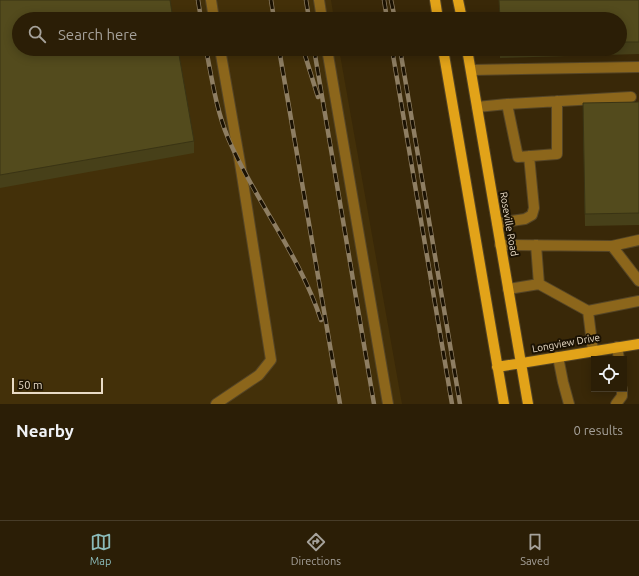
<!DOCTYPE html>
<html lang="en">
<head>
<meta charset="utf-8">
<style>
	body { margin:0; font-family:Ubuntu,sans-serif; background:#332710; color:#f1f3f6 }
	.controls { position:absolute; right:12px; bottom:12px; display:grid; overflow:hidden; border-radius:0px; box-shadow:0 2px 10px #0003 }
	.controls button { width:36px; height:36px; display:grid; place-items:center; padding:0; border:0; border-bottom:1px solid #473c28; background:#2b1e06; color:#f1f3f6; font:20px sans-serif }
	.scale { position:absolute; left:12px; bottom:10px; width:91px; box-sizing:border-box; padding-left:4px; border:2px solid #e9dbc6; border-top:0; font-size:11px; line-height:14px; white-space:nowrap; color:#e9dbc6; -webkit-text-stroke:3px #1b1203; paint-order:stroke }
	.list { margin:0; padding:0; list-style:none }
	h2 { display:flex; justify-content:space-between; align-items:center; height:52px; margin:0; padding:0 16px; font-size:17px }
	h2 small { font-size:13px; font-weight:400; color:#a6a29b }
	.icon { flex:none; width:22px; height:22px; fill:none; stroke:currentColor; stroke-width:2; stroke-linecap:round; stroke-linejoin:round }
	.map { position:relative; flex:none; width:639px; height:404px; overflow:hidden }
	.search { position:absolute; background:#2b1e06; box-shadow:0 2px 10px #0003; left:12px; right:12px; top:12px; height:44px; display:flex; align-items:center; gap:10px; box-sizing:border-box; padding:0 14px; border-radius:22px; color:#a6a29b; font-size:15px }
	.sheet { height:116px; background:#2b1e06 }
	nav { display:flex; justify-content:space-around; align-items:center; box-sizing:border-box; height:56px; border-top:1px solid #473c28; background:#2b1e06; font-size:11px; color:#a6a29b }
	nav a { display:grid; justify-items:center; gap:2px }
	nav .on { color:#8bbbb9 }
	.map>svg:first-child { display:block }
</style>
</head>
<body>
<div class="map">
<svg width="639" height="404" viewBox="0 0 639 404">
	<rect width="100%" height="100%" fill="#392808"/>
	<!-- built -->
	<path fill="#433009" d="M0 0H331L334 19H19V49H339L402 404H0Z"/>
	<g fill="none" stroke-linecap="round" stroke-linejoin="round">
		<!-- minor casing -->
		<g stroke="#554526" stroke-width="12">
			<path id="minor" d="M211 0 214 19
				M319 0 322 19
				M327 49 388 404
				M471 70 639 67
				M507 104 518 157 557 154V101
				M477 107 507 104 631 97
				M497 223 525 219 532 215 534 208 529 156
				M500 245 612 246 639 281
				M536 245 539 284
				M612 246 639 240
				M508 289 539 284 588 311 639 301
				M588 311 593 351
				M617 347 619 359
				M558 357 563 382 569 404
				M216 404 259 375 271 360 240 163 220 49
				M616 404 622 396V389"/>
		</g>
		<!-- major casing -->
		<g stroke="#554526" stroke-width="12">
			<path id="major" d="M435 0 438 19
				M458 0 462 19
				M443 49 504 404
				M467 49 528 404
				M497 367 639 344"/>
		</g>
		<!-- minor -->
		<use href="#minor" stroke="#8c661b" stroke-width="10"/>
		<!-- major -->
		<use href="#major" stroke="#e2a319" stroke-width="10"/>
		<!-- rail casing -->
		<g stroke="#8e7e63" stroke-width="4.5">
			<path id="rail" d="M198 0 201 19
				M271 0 274 19
				M306 0 309 19
				M384 0 387 19
				M391 0 395 19
				M206 49C212 79 216 109 228 138 255 201 300 255 321 320
				M279 49 340 404
				M314 49 374 404
				M392 49 452 404
				M400 49 460 404
				M304 52 318 97"/>
		</g>
		<!-- rail -->
		<use href="#rail" stroke="#1b1203" stroke-width="3" stroke-dasharray="9" stroke-linecap="butt"/>
	</g>
	<!-- wall -->
	<path fill="#474019" d="M0 0 194 141V153L0 188Z
		M639 0V54L500 58V49H620V19Z
		M639 102V225L585 226 583 115Z"/>
	<!-- building -->
	<path fill="#534b1d" stroke="#3a3414" d="M0 0H170L173 19H19V49H178L194 141 0 175Z
		M499 0H639V42H620V19H500Z
		M639 102V213L585 214 583 103Z"/>
	<g text-anchor="middle" dominant-baseline="central" stroke-width="4" stroke-linejoin="round" paint-order="stroke">
		<!-- street labels -->
		<g font-size="10" fill="#e9dbc6" stroke="#1b1203">
			<text transform="translate(509 224) rotate(80)">Roseville Road</text>
			<text transform="translate(566 343) rotate(-10)">Longview Drive</text>
		</g>
	</g>
</svg>
<div class="controls">
<button><svg class="icon" aria-label="locate" viewBox="0 0 24 24"><circle cx="12" cy="12" r="6"/><path d="M12 2v4M12 18v4M2 12h4M18 12h4"/></svg></button>
</div>
<div class="scale">50 m</div>
<div class="search"><svg class="icon" aria-label="search" viewBox="0 0 24 24"><circle cx="10" cy="10" r="6"/><path d="M15 15l6 6"/></svg>Search here</div>
</div>
<section class="sheet">
<h2>Nearby<small>0 results</small></h2>
<ul class="list">
</ul>
</section>
<nav>
<a class="on"><svg class="icon" aria-label="map" viewBox="0 0 24 24"><path d="M3 6l6-2 6 2 6-2v14l-6 2-6-2-6 2zM9 4v14M15 6v14"/></svg>Map</a>
<a><svg class="icon" aria-label="directions" viewBox="0 0 24 24"><path d="M12 3l9 9-9 9-9-9zM9 14v-3h6M13 9l2 2-2 2"/></svg>Directions</a>
<a><svg class="icon" aria-label="saved" viewBox="0 0 24 24"><path d="M7 4h10v16l-5-4-5 4z"/></svg>Saved</a>
</nav>
</body>
</html>
